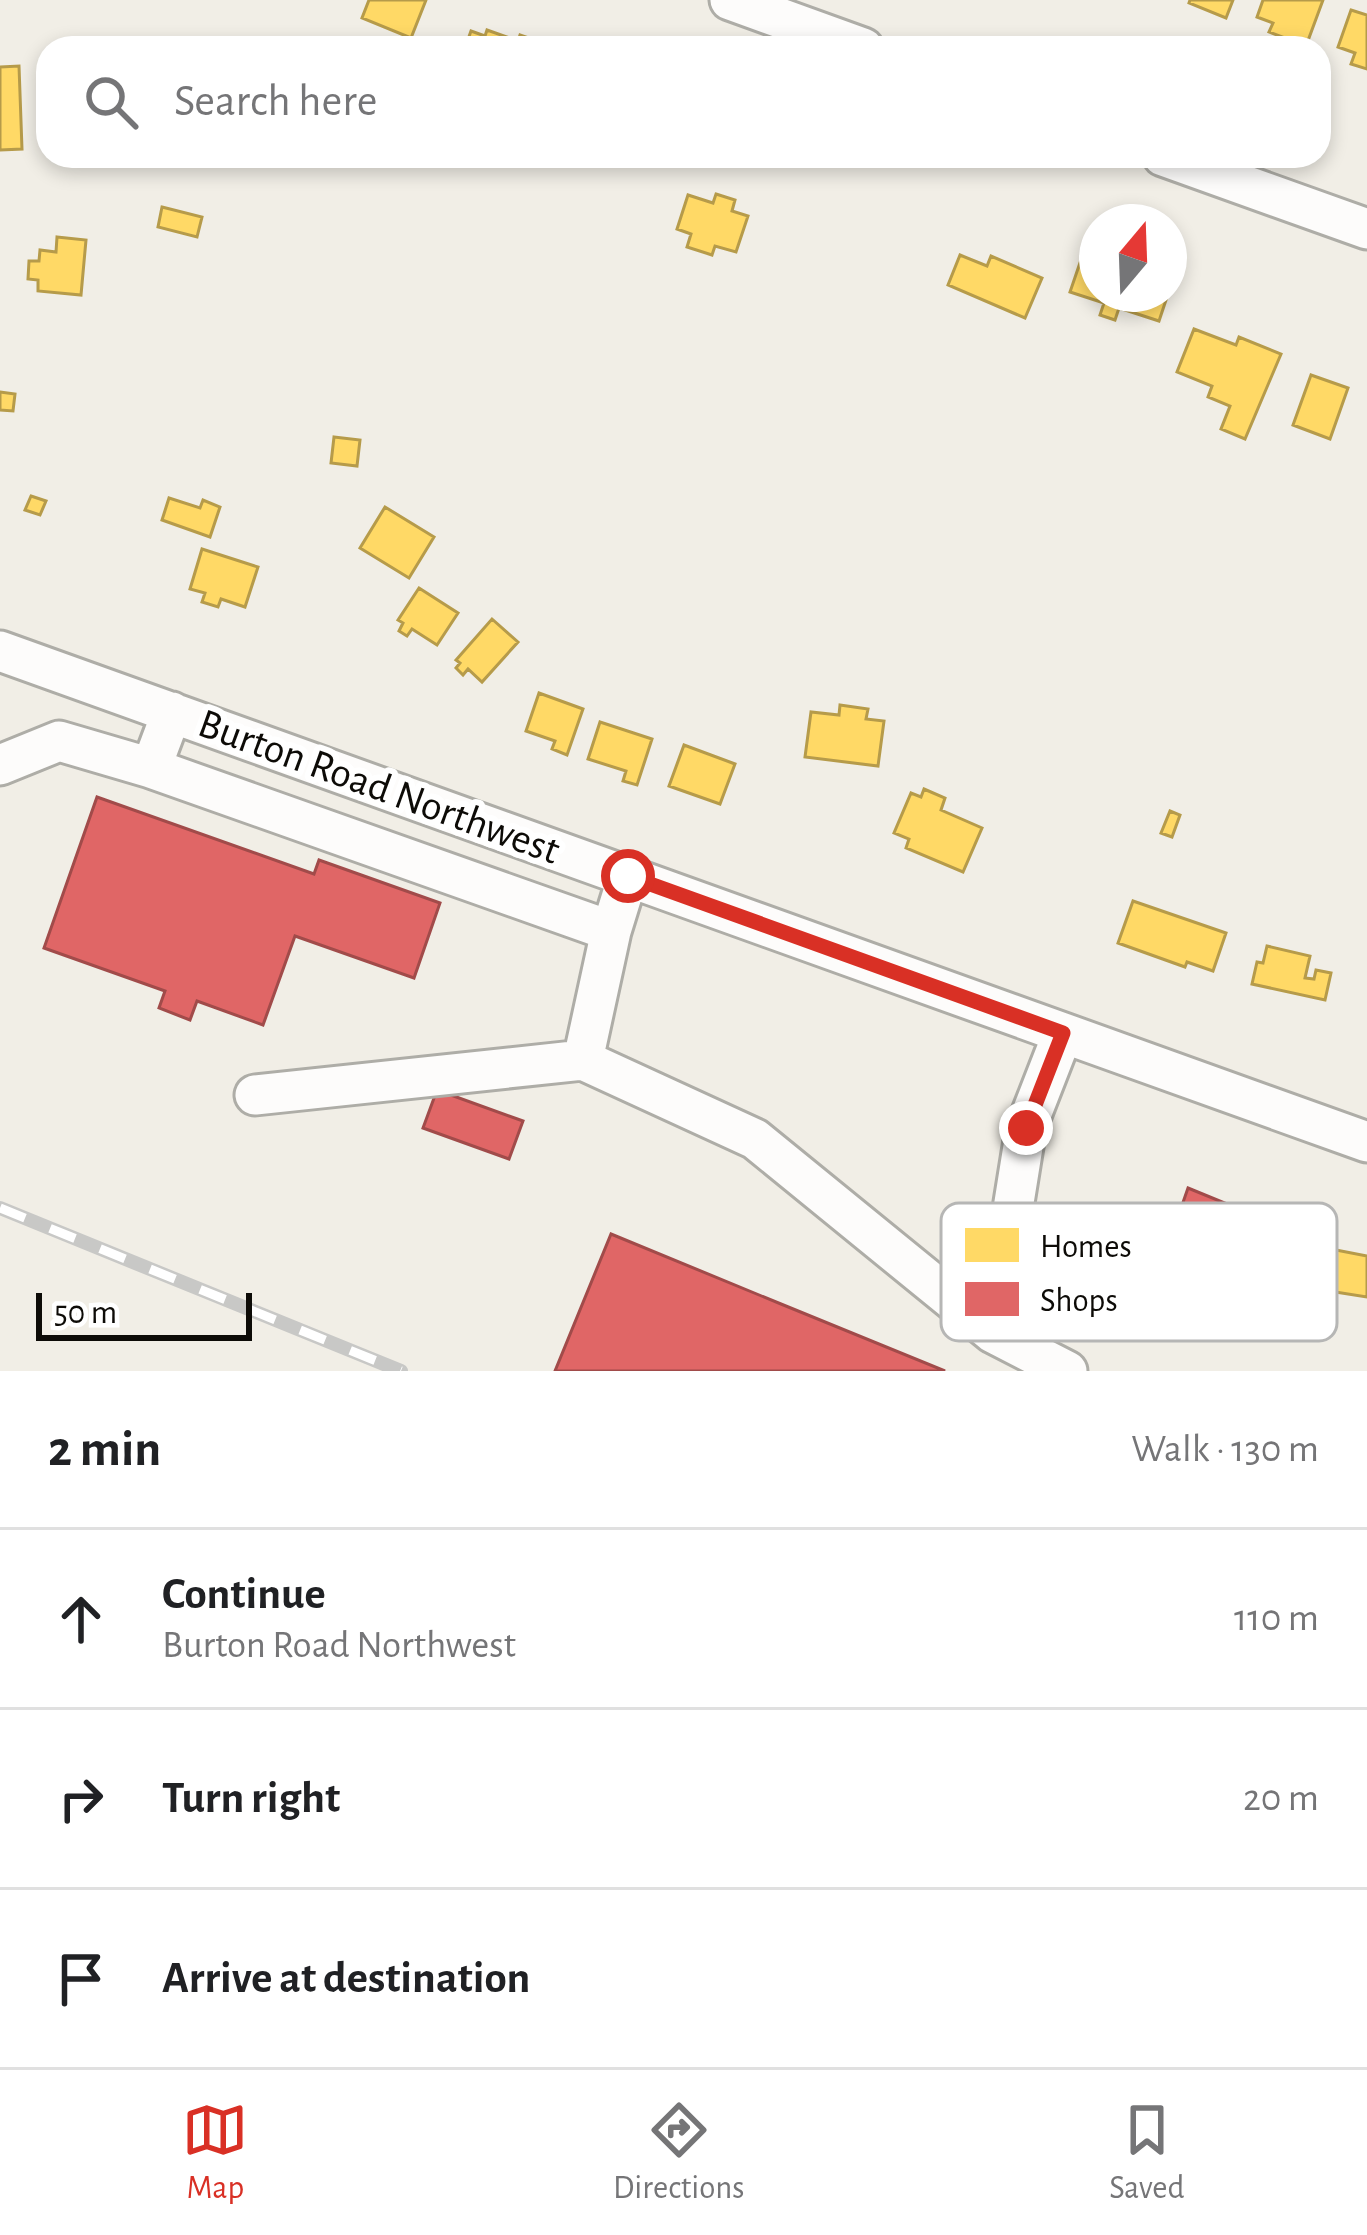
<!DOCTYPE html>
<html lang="en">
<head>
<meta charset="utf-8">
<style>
	body { margin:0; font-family:"Alegreya Sans",sans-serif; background:#f2f2f2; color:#202124 }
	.compass { position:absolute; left:1079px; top:204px; width:108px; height:108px; border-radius:50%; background:#fff; box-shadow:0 6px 18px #0003; rotate:19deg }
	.scale { position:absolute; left:36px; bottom:30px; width:216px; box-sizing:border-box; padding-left:12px; border:6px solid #0d0b07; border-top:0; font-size:33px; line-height:42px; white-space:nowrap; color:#0d0b07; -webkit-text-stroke:9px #fff; paint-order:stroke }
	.stop { position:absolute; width:36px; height:36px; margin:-27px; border:9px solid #d93025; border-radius:50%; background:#fff }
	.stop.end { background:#d93025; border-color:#fff; box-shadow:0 3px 12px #0008 }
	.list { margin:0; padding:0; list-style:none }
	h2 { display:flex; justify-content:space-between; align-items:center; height:156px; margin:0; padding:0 48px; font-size:51px }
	h2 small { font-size:39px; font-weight:400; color:#757577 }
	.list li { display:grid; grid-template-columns:78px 1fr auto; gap:36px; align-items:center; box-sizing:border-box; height:180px; padding:0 48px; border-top:3px solid #e0e0e0 }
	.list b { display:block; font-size:45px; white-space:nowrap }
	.list p { margin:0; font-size:39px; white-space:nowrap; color:#757577 }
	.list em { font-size:39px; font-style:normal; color:#757577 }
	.icon { flex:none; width:66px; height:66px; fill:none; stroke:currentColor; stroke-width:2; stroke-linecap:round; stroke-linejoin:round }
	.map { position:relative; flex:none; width:1367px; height:1371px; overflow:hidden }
	.search { position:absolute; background:#fff; box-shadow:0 6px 18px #0003; left:36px; right:36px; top:36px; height:132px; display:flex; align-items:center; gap:30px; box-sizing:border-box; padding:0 42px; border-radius:36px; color:#757577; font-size:45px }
	.sheet { height:696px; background:#fff }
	nav { display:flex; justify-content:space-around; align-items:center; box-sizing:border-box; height:168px; border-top:3px solid #e0e0e0; background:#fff; font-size:33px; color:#757577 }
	nav a { display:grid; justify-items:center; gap:6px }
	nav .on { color:#d93025 }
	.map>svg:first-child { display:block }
</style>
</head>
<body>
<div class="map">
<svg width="1367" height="1371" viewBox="0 0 1367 1371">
	<rect width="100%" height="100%" fill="#f1eee6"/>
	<!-- homes -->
	<path fill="#ffd966" stroke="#b69b4a" stroke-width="3" d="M369 0H426L411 38 362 18Z
		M1190 0H1233L1226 18 1189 3Z
		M1263 0H1323L1306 46 1269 32 1273 23 1257 17Z
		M1351 10 1367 15V69L1351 64 1355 53 1338 47Z
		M487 30 518 41 520 35 537 41 536 44 546 48H465L471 31 485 36Z
		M19 66 22 149 0 150V67Z
		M716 194 735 200 732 211 748 216 736 252 715 246 712 255 687 247 691 234 677 229 688 195 713 203Z
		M162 207 202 217 197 237 158 227Z
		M57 237 86 240 81 295 38 291V280L28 279 29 261H39L40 250 56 252Z
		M1084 251 1097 255V294H1168L1159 321 1119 308 1115 320 1100 315 1104 303 1070 292Z
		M960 255 987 266 991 256 1042 278 1025 318 948 285Z
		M1194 329 1236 345 1239 337 1281 354 1245 439 1221 429 1230 406 1208 397 1212 386 1177 372Z
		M1311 375 1348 388 1330 439 1293 425Z
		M0 392 15 394 13 411 0 410Z
		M334 437 360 440 357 466 331 463Z
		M31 496 46 501 40 515 25 510Z
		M169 498 200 508 203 500 220 507 210 537 162 520Z
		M385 507 434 537 409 578 360 548Z
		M202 549 258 567 245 607 221 599 218 607 202 602 205 593 190 589Z
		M419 588 458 613 437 645 412 629 407 636 399 631 403 623 398 620Z
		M492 619 518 642 482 682 468 669 463 675 456 668 460 663 456 660Z
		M539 693 583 709 567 755 552 749 555 741 526 731Z
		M840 705 868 709 866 719 884 721 878 766 805 757 811 712 839 715Z
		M600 722 652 739 637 785 623 781 626 771 588 759Z
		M684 745 735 764 720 804 669 786Z
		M924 789 945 798 941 810 982 828 963 872 906 848 909 839 894 833 911 793 921 797Z
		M1170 811 1180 815 1172 837 1161 833Z
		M1133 901 1226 933 1213 971 1187 962 1185 967 1118 943Z
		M1267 946 1310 956 1305 978 1314 979 1316 970 1331 973 1325 1000 1252 984 1257 962 1263 963Z
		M1336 1250 1367 1256V1297L1329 1291Z"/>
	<!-- shops -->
	<path fill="#e06666" stroke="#a14b4a" stroke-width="3" d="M97 797 314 874 319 860 440 903 414 978 295 936 263 1025 197 1001 190 1020 159 1008 165 991 44 948Z
		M437 1090 523 1121 509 1159 423 1128Z
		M1188 1188 1264 1219 1249 1262 1172 1234Z
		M611 1234 781 1304 945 1371H555Z"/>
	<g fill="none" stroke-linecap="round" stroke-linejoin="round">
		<!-- minor casing -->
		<g stroke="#aeada7" stroke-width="45">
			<path id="minor" d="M730 0 863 48
				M1163 156 1367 229
				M0 651 1367 1142
				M172 712 151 768 611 931
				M0 765 59 741 151 768
				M628 876 611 931 583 1060 755 1139 993 1333
				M1063 1033 1026 1128 993 1333 1067 1371
				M255 1095 583 1060"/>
		</g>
		<!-- minor -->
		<use href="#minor" stroke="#fdfcfb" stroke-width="39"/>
		<!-- rail casing -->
		<g stroke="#c8c8c6" stroke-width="14">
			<path id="rail" d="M0 1208 401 1371"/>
		</g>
		<!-- rail -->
		<use href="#rail" stroke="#fff" stroke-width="9" stroke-dasharray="27" stroke-linecap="butt"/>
	</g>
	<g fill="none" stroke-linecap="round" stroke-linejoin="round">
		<!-- route -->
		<path stroke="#d93025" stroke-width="15" d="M628 876 1063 1033 1026 1128"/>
	</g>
	<g text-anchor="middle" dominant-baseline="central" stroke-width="12" stroke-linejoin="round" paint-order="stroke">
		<!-- street labels -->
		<g font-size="42" fill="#0d0b07" stroke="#fff">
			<text transform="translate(379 787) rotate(20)">Burton Road Northwest</text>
		</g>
	</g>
	<!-- legend -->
	<rect x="941" y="1203" width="396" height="138" rx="18" fill="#fff" stroke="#b6b6b5" stroke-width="3"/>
	<rect x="965" y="1228" width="54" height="34" fill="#ffd966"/>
	<rect x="965" y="1282" width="54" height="34" fill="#e06666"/>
	<g font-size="33" fill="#0d0b07">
		<text x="1040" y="1257">Homes</text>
		<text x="1040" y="1311">Shops</text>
	</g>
</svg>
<svg class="compass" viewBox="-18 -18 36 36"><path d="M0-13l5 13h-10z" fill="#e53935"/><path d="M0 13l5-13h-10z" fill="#757577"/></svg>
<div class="scale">50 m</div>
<div class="stop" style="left:628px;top:876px"></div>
<div class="stop end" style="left:1026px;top:1128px"></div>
<div class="search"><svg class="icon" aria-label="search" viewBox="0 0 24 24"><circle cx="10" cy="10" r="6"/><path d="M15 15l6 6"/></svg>Search here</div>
</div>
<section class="sheet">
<h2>2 min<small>Walk · 130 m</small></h2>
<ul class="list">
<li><svg class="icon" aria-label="ahead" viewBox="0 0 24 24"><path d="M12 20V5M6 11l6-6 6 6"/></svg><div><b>Continue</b><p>Burton Road Northwest</p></div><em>110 m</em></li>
<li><svg class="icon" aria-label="right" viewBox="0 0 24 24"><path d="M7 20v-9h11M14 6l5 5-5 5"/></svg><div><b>Turn right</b></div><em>20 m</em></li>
<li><svg class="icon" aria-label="arrive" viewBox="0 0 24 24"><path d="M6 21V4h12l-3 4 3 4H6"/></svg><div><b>Arrive at destination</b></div></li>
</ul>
</section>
<nav>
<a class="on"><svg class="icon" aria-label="map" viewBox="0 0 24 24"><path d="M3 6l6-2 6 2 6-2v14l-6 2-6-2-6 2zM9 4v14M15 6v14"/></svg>Map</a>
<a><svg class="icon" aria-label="directions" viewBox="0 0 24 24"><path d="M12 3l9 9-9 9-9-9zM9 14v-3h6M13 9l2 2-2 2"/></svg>Directions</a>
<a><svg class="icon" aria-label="saved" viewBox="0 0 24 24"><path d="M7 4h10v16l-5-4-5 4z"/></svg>Saved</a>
</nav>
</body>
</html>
